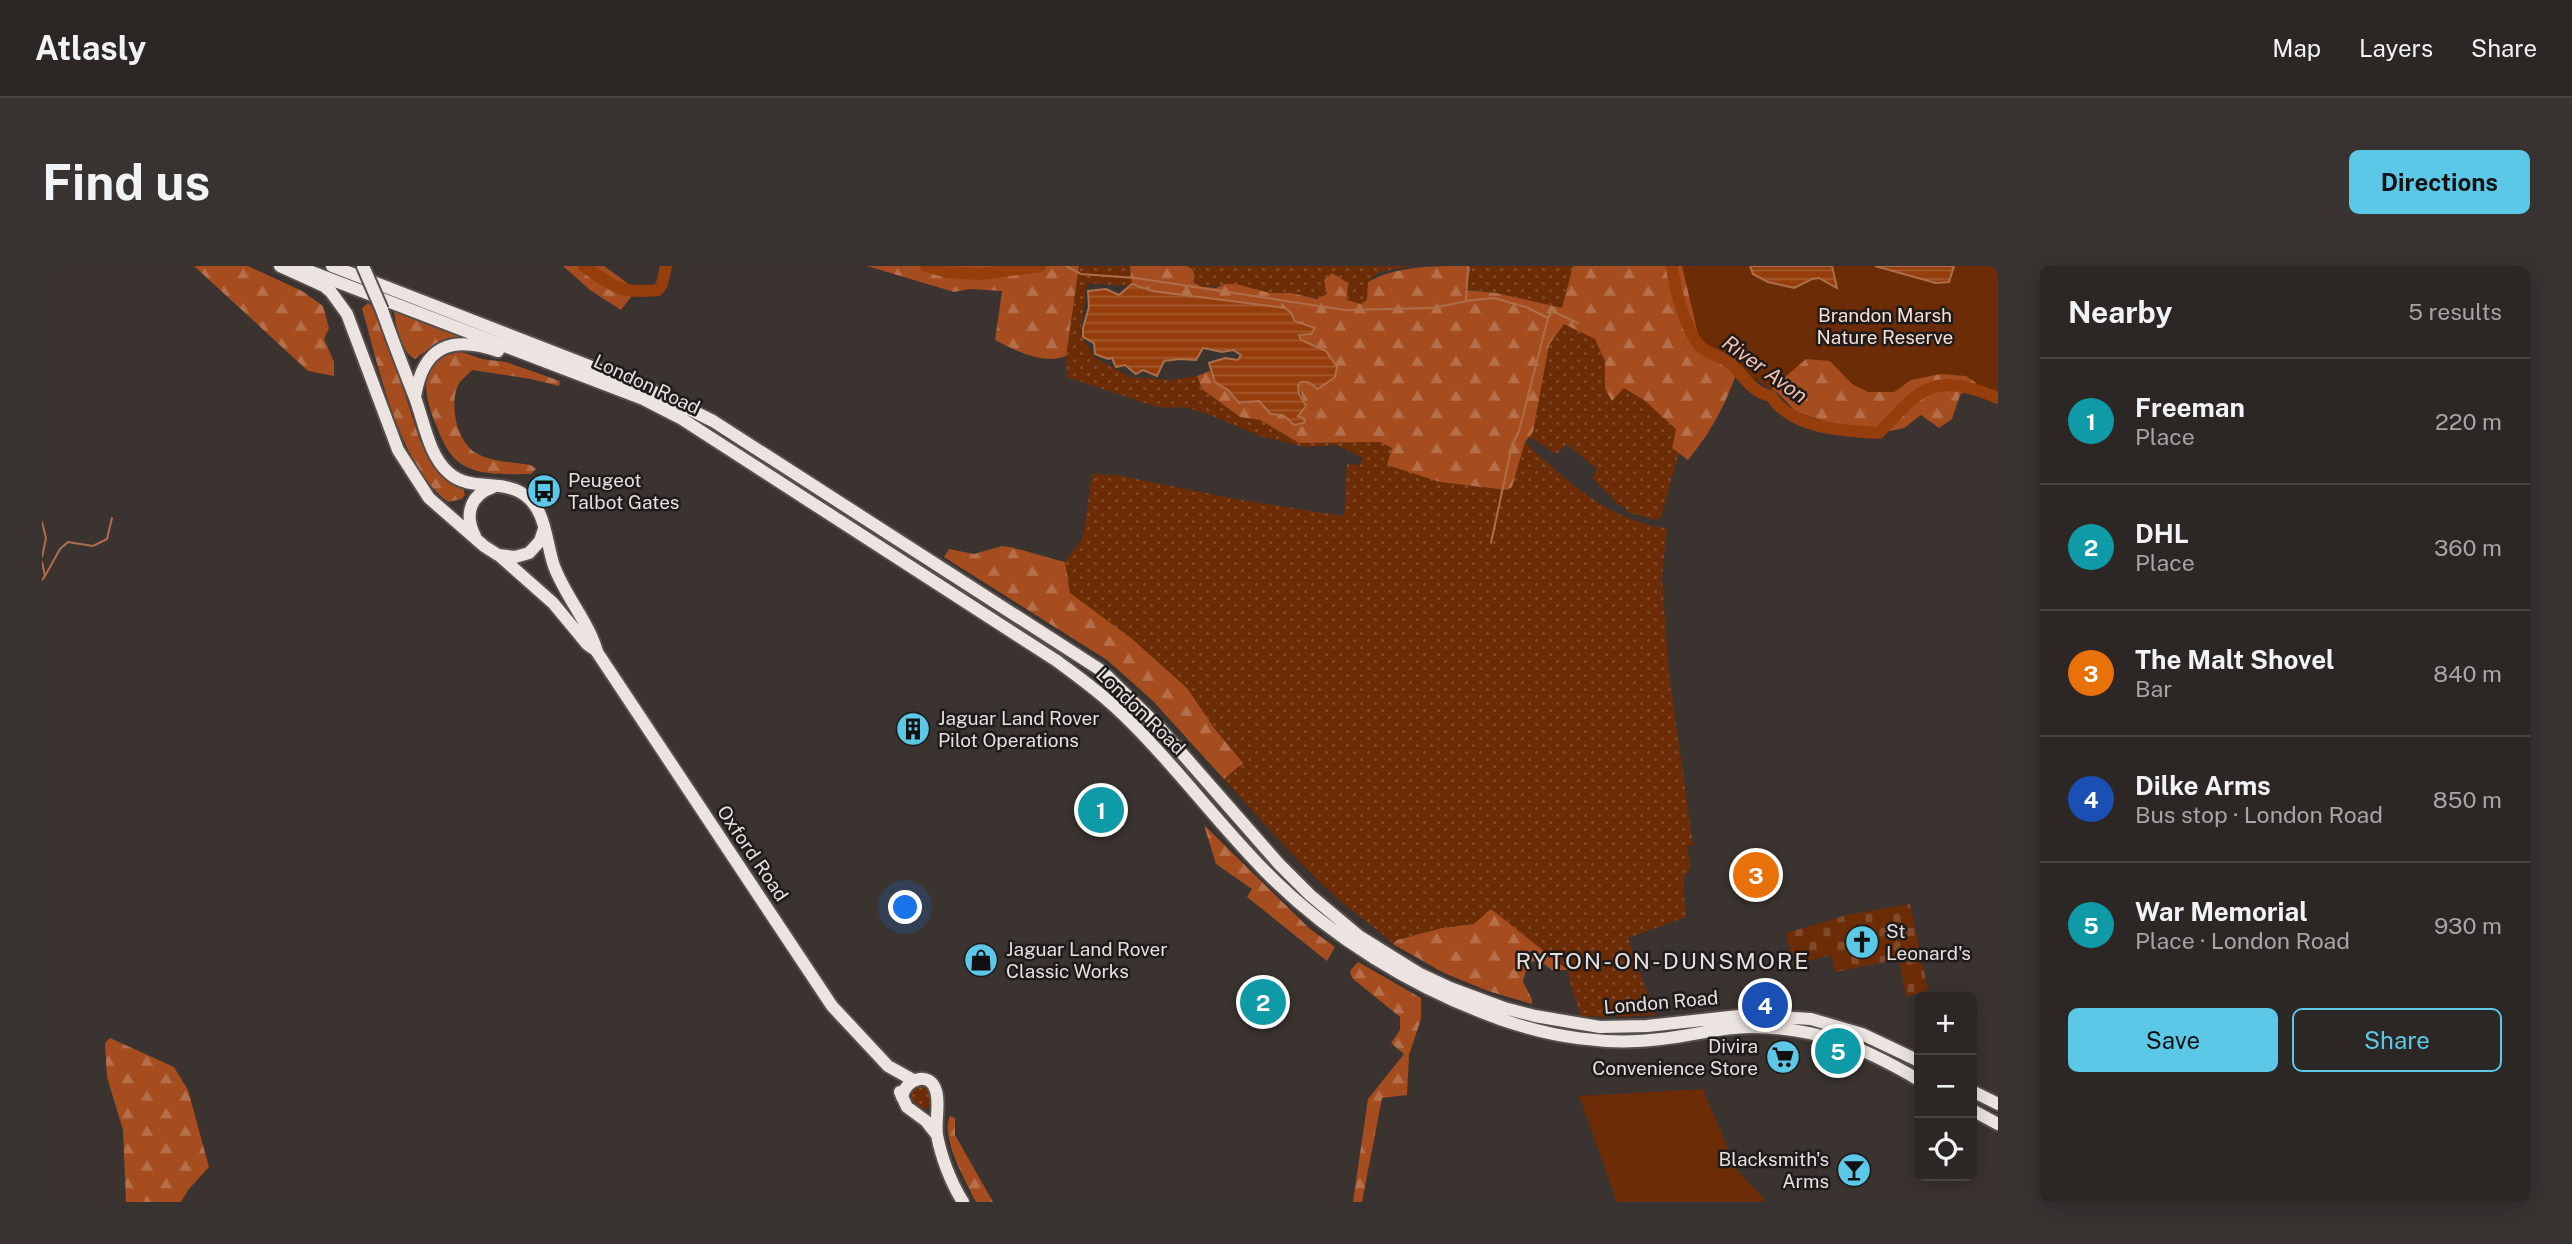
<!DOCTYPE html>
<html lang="en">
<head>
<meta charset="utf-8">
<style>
	body { margin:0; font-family:"Public Sans",sans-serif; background:#383231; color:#f1f3f6 }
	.controls { position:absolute; right:21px; bottom:21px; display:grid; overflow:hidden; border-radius:10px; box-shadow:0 4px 18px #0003 }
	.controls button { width:63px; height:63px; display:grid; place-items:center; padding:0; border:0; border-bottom:2px solid #484341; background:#2c2624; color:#f1f3f6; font:35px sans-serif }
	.you { position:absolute; left:864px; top:642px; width:24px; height:24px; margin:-18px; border:5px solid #fff; border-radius:50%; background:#1a73e8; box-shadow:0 0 0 10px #1a73e833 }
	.badge { display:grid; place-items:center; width:46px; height:46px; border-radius:50%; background:#5bc8e7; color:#fff; font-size:23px; font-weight:700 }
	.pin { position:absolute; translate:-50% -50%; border:4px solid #fff; box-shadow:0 2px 7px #0006 }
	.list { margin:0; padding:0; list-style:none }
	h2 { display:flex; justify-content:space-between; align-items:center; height:91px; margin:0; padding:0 28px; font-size:30px }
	h2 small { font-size:23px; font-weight:400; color:#a6a5a6 }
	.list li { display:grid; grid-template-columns:46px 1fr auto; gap:21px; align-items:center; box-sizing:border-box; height:126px; padding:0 28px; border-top:2px solid #484341 }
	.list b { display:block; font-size:26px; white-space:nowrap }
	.list p { margin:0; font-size:23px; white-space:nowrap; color:#a6a5a6 }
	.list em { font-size:23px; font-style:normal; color:#a6a5a6 }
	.actions { display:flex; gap:14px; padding:21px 28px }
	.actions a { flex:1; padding:16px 0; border:2px solid #5bc8e7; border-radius:10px; text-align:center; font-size:24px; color:#5bc8e7 }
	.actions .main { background:#5bc8e7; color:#111 }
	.icon { flex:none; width:38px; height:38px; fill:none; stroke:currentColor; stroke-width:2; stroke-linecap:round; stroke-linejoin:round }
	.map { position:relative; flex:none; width:1956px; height:936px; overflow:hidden; border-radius:10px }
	header { display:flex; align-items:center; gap:42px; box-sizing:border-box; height:98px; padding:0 35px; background:#2c2624; border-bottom:2px solid #484341 }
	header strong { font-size:33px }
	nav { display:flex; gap:38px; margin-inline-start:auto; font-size:24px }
	.intro { display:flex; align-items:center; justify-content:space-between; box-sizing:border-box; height:168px; padding:0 42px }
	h1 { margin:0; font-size:49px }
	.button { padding:18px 32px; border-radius:10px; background:#5bc8e7; color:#111; font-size:24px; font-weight:700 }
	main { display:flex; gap:42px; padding:0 42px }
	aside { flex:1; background:#2c2624; border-radius:10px; box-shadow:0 4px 18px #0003 }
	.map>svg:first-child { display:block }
</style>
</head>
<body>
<header>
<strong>Atlasly</strong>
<nav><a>Map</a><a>Layers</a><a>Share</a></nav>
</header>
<div class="intro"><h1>Find us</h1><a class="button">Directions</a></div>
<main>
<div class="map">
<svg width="1956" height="936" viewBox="0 0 1956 936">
	<defs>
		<pattern id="grass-dots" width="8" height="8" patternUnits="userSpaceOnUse" patternTransform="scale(1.75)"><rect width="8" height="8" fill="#6c2c06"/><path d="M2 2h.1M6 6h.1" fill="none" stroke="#814a2a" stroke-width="1.8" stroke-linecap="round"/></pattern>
		<pattern id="forest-firs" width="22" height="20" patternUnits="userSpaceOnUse" patternTransform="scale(1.75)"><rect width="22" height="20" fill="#a54d1f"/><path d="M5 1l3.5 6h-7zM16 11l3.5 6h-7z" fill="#b56f4a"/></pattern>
		<pattern id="cemetery-stones" width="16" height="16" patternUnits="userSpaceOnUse" patternTransform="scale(1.75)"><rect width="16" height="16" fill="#6c2c06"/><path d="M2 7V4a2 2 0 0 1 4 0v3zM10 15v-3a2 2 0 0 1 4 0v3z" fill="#814a2a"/></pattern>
		<pattern id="water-rules" width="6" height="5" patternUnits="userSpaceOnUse" patternTransform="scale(1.75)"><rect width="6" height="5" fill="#953e0b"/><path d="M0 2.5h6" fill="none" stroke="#a45a2e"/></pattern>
	</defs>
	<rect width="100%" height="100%" fill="#3a3330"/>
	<!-- grass -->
	<path fill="url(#grass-dots)" d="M1037 0H1088L1090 18 1087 20 1045 17 1038 68 1052 91 1088 111 1129 114 1155 110 1160 123 1198 151 1218 154 1257 177 1338 176 1350 182 1398 216 1465 224 1470 221 1483 176C1523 214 1568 256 1625 262L1620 312 1627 408 1651 579 1645 580 1648 602 1641 613V619L1644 651 1586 672 1613 749 1575 751 1573 746H1567L1565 751 1539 750 1527 713 1526 704 1432 658 1400 662 1355 674 1351 678C1333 660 1311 647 1293 630 1253 593 1218 553 1182 513L1200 496 1172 462 1044 340 1028 327 1023 296 1041 271 1050 208 1074 209 1199 234 1302 250 1305 198 1317 199 1321 192 1294 179 1263 181 1220 171 1168 149 1143 141 1126 142 1112 140 1025 111 1024 90Z
		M1145 0H1370L1337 6 1326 16 1325 35 1319 38 1305 35 1306 18 1290 8 1286 28 1277 33 1252 27 1228 28 1194 18 1160 21 1151 15 1153 10 1151 3Z
		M1425 0H1531L1520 43 1455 27 1423 23 1430 2Z
		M1522 58 1553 73 1563 95V123L1570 135 1582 121 1602 134 1634 163 1630 182 1637 187 1619 251 1614 254 1585 246 1582 240H1578L1550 212 1555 203 1524 178 1515 188 1487 171 1491 166 1507 79Z
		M867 831a12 12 0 1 1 24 0a12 12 0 1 1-24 0Z"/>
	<!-- forest -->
	<path fill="url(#forest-firs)" d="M152 0H206L260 25 281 40 287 62 282 73 292 96V110L266 105Z
		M521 0H562L584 16 592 27 579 44 548 24Z
		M825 0H1037L1024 90C1001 99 974 85 953 74L960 25 928 23 912 26Z
		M1088 0H1145L1150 3 1153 10 1151 16 1160 21 1174 22 1183 18H1194L1228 27H1250L1275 33 1285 28 1282 14 1290 7 1306 17 1305 34 1319 38 1325 34 1326 16C1353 0 1392 0 1425 0L1429 2 1423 24 1454 27 1520 42 1531 0H1708L1940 114 1918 129 1910 153 1897 162 1879 149 1862 162 1848 165 1803 162 1754 146 1736 127 1697 100C1685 136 1670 165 1646 194L1630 182 1634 163 1602 134 1582 122 1570 135 1563 123V95L1553 73 1522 58 1507 79 1491 166 1483 176 1470 221 1465 224 1398 216 1345 199 1350 182 1338 176 1257 177 1218 154 1198 151 1160 123 1155 110 1168 105 1173 116 1186 124 1195 136 1201 138 1217 135 1229 148 1241 149 1248 157 1257 152 1255 150 1264 140 1256 120 1259 116H1266L1271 121 1293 111C1296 88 1276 84 1259 74L1257 69 1269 59C1251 58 1255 51 1243 42L1110 25 1090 18Z
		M326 37 330 40 360 119 378 175 393 200 421 221 423 229 420 233 406 236C356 197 337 102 320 42Z
		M352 45 425 71 424 74 403 76 388 82 373 93C359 86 354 61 352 45Z
		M420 86 440 93 464 96 518 115 517 120 489 113 430 104C427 108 421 112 418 116 406 135 414 175 434 187 449 196 472 196 489 199L494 203 489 208C469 208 443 210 425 201 408 194 400 174 394 159 380 126 375 90 420 86Z
		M960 280C982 283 1001 291 1023 296L1028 327 1089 372 1145 422 1172 462 1201 497 1182 513 1110 434 1065 394 902 291 907 283 932 288Z
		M1162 559 1268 663 1293 681 1285 695 1205 631 1210 623 1174 598Z
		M1449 643 1526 704H1510L1498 695 1486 696 1481 716 1490 733V738L1446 725 1402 707 1351 678 1355 674 1400 662 1432 658Z
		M1316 696 1379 732V753L1367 789 1365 829 1340 832 1320 936H1311L1326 833 1362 788 1349 777 1358 764V751L1310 712 1308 705Z
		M68 772 132 801 146 824 167 901 146 924 139 936H84L81 864 65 811 63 777Z
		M908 850 913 852V869L951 936H934C924 915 898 872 908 850Z"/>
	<!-- cemetery -->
	<path fill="url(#cemetery-stones)" d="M1868 638 1886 724 1864 731 1857 693 1793 706 1789 689 1751 699 1744 667 1805 649Z"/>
	<!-- park -->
	<path fill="#6c2c06" d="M1640 0H1956V132L1924 110 1898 108 1869 114 1852 126H1826L1810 118 1788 95 1764 93 1729 123 1659 81Z
		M1661 823 1695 904 1723 934 1720 936H1575L1537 830Z"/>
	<!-- water -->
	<path fill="url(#water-rules)" stroke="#ad6f4a" stroke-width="2" d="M1708 0H1790L1795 22 1777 12 1770 13 1752 22 1726 16 1711 8Z
		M1833 0H1912L1907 16 1894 17Z
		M1090 18 1110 25 1243 42 1249 47 1253 55 1273 62 1269 68 1257 69 1259 74 1284 85 1295 101 1293 111 1276 123 1266 116H1259L1256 120 1257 128 1264 140 1256 150 1263 153 1262 157 1252 159 1241 149 1229 148 1217 135 1197 137 1186 124 1173 116 1167 97 1183 92 1196 94 1199 89 1191 84 1180 86 1161 82 1154 94 1138 93 1122 95 1115 110 1101 104 1094 108 1083 99 1074 101 1070 92 1066 93 1053 88 1052 77 1041 71V62L1047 41 1046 25 1064 23 1077 29Z"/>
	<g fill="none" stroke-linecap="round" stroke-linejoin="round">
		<!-- stream -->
		<path stroke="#ad6f4a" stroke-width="2" d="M1024 0 1039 8 1094 12 1303 44 1391 42 1430 34 1452 32 1484 41 1506 52 1510 45 1536 57
			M1424 34 1426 0
			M0 256 4 272 0 291
			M1449 277 1470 179 1477 165 1506 52
			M0 296 3 310 0 314
			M3 310 18 283 26 276 51 280 65 273 70 252"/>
		<!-- river -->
		<path stroke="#953e0b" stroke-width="12" d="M542 0C572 21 578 28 616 24L620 18 624 0
			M884 0 906 6 938 8 998 0
			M1630 0C1632 21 1644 66 1659 81 1667 88 1679 90 1688 97 1702 109 1708 126 1729 130 1750 163 1801 165 1837 167 1880 120 1892 106 1956 132"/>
		<!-- trunk casing -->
		<g stroke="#554f4c" stroke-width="16">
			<path id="trunk" d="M238 0 282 20 289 26 305 48 356 184 387 232 442 280 456 289 473 291 487 287 498 275 502 263
				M254 0 601 133 640 153 1015 395C1035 410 1055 424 1073 441 1127 491 1171 552 1223 605 1288 671 1371 722 1458 753 1509 771 1566 780 1619 773 1649 770 1679 761 1708 761 1775 761 1821 781 1877 814
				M290 0 604 122 671 155 1060 405 1116 460 1237 598 1268 629 1317 670 1378 708 1408 722 1462 742 1493 750 1558 761 1605 760 1706 749 1769 753 1820 768 1877 795
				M340 44C350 73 361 101 372 129 382 154 386 189 407 207 427 225 456 214 478 226 505 241 503 274 512 300 523 330 548 358 555 386L790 740 846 800 871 814
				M373 131C381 80 409 69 456 85
				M433 270C422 249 428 229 451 221
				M459 291 511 337 545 378 555 385
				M1930 825 1956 838
				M858 826 865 841 884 855 895 869
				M860 831C863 813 888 804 894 825 898 838 893 855 895 869 899 891 909 917 921 936
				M1930 844 1956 858"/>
		</g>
		<!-- trunk -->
		<use href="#trunk" stroke="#ece4e0" stroke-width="12"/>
		<!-- trunk-bridge casing -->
		<g stroke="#554f4c" stroke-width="16" stroke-linecap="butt">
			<path id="trunk-bridge" d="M321 0 340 44"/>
		</g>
		<!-- trunk-bridge -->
		<use href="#trunk-bridge" stroke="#ece4e0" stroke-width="12"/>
	</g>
	<!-- icons -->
	<defs>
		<g id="bus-disc" transform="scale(1.75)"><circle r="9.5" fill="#5bc8e7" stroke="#1e1b1a"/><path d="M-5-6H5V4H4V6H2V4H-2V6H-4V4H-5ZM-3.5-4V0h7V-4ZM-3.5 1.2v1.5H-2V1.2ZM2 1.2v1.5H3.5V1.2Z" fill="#111"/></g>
		<g id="building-disc" transform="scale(1.75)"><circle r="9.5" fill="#5bc8e7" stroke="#1e1b1a"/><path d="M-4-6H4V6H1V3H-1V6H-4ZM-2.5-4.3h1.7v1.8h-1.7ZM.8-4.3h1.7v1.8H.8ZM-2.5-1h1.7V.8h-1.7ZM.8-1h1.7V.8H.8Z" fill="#111"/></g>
		<g id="church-disc" transform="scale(1.75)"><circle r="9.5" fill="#5bc8e7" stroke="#1e1b1a"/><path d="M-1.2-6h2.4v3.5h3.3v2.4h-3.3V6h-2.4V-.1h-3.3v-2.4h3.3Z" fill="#111"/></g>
		<g id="shop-disc" transform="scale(1.75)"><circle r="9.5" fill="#5bc8e7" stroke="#1e1b1a"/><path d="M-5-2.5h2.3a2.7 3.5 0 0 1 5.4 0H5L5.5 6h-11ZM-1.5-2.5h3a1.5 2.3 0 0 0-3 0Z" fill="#111"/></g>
		<g id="supermarket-disc" transform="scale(1.75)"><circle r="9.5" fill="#5bc8e7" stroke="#1e1b1a"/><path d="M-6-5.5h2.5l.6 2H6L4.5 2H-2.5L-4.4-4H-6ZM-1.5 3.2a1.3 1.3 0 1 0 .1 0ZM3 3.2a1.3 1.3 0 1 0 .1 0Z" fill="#111"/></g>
		<g id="bar-disc" transform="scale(1.75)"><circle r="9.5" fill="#5bc8e7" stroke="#1e1b1a"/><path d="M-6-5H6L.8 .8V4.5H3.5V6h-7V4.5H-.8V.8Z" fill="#111"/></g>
	</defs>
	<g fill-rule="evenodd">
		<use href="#bus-disc" x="502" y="225"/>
		<use href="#building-disc" x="871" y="463"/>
		<use href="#church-disc" x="1820" y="676"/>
		<use href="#shop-disc" x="939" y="694"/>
		<use href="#supermarket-disc" x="1741" y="791"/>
		<use href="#bar-disc" x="1812" y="904"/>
	</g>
	<g text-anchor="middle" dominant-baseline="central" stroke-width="5" stroke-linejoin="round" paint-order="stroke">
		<!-- park labels -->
		<g font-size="19" fill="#f8ded3" stroke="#1e1b1a">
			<text x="1843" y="49">Brandon Marsh<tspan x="1843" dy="22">Nature Reserve</tspan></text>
		</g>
		<!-- street labels -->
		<g font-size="19" fill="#e4e0de" stroke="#1e1b1a">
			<text transform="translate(605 118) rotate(25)">London Road</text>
			<text transform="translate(1099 445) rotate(44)">London Road</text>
			<text transform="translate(711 587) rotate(56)">Oxford Road</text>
			<text transform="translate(1619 736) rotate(-5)">London Road</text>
		</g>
		<!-- poi labels -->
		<g font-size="19" fill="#e4e0de" stroke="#1e1b1a" text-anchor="start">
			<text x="526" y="214">Peugeot<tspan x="526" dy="22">Talbot Gates</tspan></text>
			<text x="896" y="452">Jaguar Land Rover<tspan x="896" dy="22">Pilot Operations</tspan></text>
			<text x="1844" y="665">St<tspan x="1844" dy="22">Leonard's</tspan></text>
			<text x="964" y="683">Jaguar Land Rover<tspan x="964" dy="22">Classic Works</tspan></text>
			<text x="1716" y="780" text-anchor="end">Divira<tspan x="1716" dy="22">Convenience Store</tspan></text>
			<text x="1787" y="893" text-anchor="end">Blacksmith's<tspan x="1787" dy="22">Arms</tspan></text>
		</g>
		<!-- water labels -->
		<g font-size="21" font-style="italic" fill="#f3c1ac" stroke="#1e1b1a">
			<text transform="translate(1723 103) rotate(36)">River Avon</text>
		</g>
		<!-- quarter labels -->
		<g font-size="23" letter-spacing="2" fill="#e4e0de" stroke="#1e1b1a">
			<text x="1621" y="694">RYTON-ON-DUNSMORE</text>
		</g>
	</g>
</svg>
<div class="controls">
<button>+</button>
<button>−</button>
<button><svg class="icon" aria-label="locate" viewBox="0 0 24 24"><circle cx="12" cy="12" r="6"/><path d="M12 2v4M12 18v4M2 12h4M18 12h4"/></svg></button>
</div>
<div class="you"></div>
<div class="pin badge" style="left:1059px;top:544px;background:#0f9aa8">1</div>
<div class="pin badge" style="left:1221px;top:736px;background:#0f9aa8">2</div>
<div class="pin badge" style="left:1714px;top:609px;background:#e8710a">3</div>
<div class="pin badge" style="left:1723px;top:739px;background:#1a4fb4">4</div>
<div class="pin badge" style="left:1796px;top:785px;background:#0f9aa8">5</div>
</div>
<aside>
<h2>Nearby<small>5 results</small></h2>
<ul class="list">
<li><span class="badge" style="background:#0f9aa8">1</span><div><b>Freeman</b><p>Place</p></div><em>220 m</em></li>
<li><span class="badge" style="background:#0f9aa8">2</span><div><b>DHL</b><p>Place</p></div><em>360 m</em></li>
<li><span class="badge" style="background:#e8710a">3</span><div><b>The Malt Shovel</b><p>Bar</p></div><em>840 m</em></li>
<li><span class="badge" style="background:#1a4fb4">4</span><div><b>Dilke Arms</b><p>Bus stop · London Road</p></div><em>850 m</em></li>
<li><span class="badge" style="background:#0f9aa8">5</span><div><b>War Memorial</b><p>Place · London Road</p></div><em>930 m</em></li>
</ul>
<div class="actions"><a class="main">Save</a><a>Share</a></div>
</aside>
</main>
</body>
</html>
